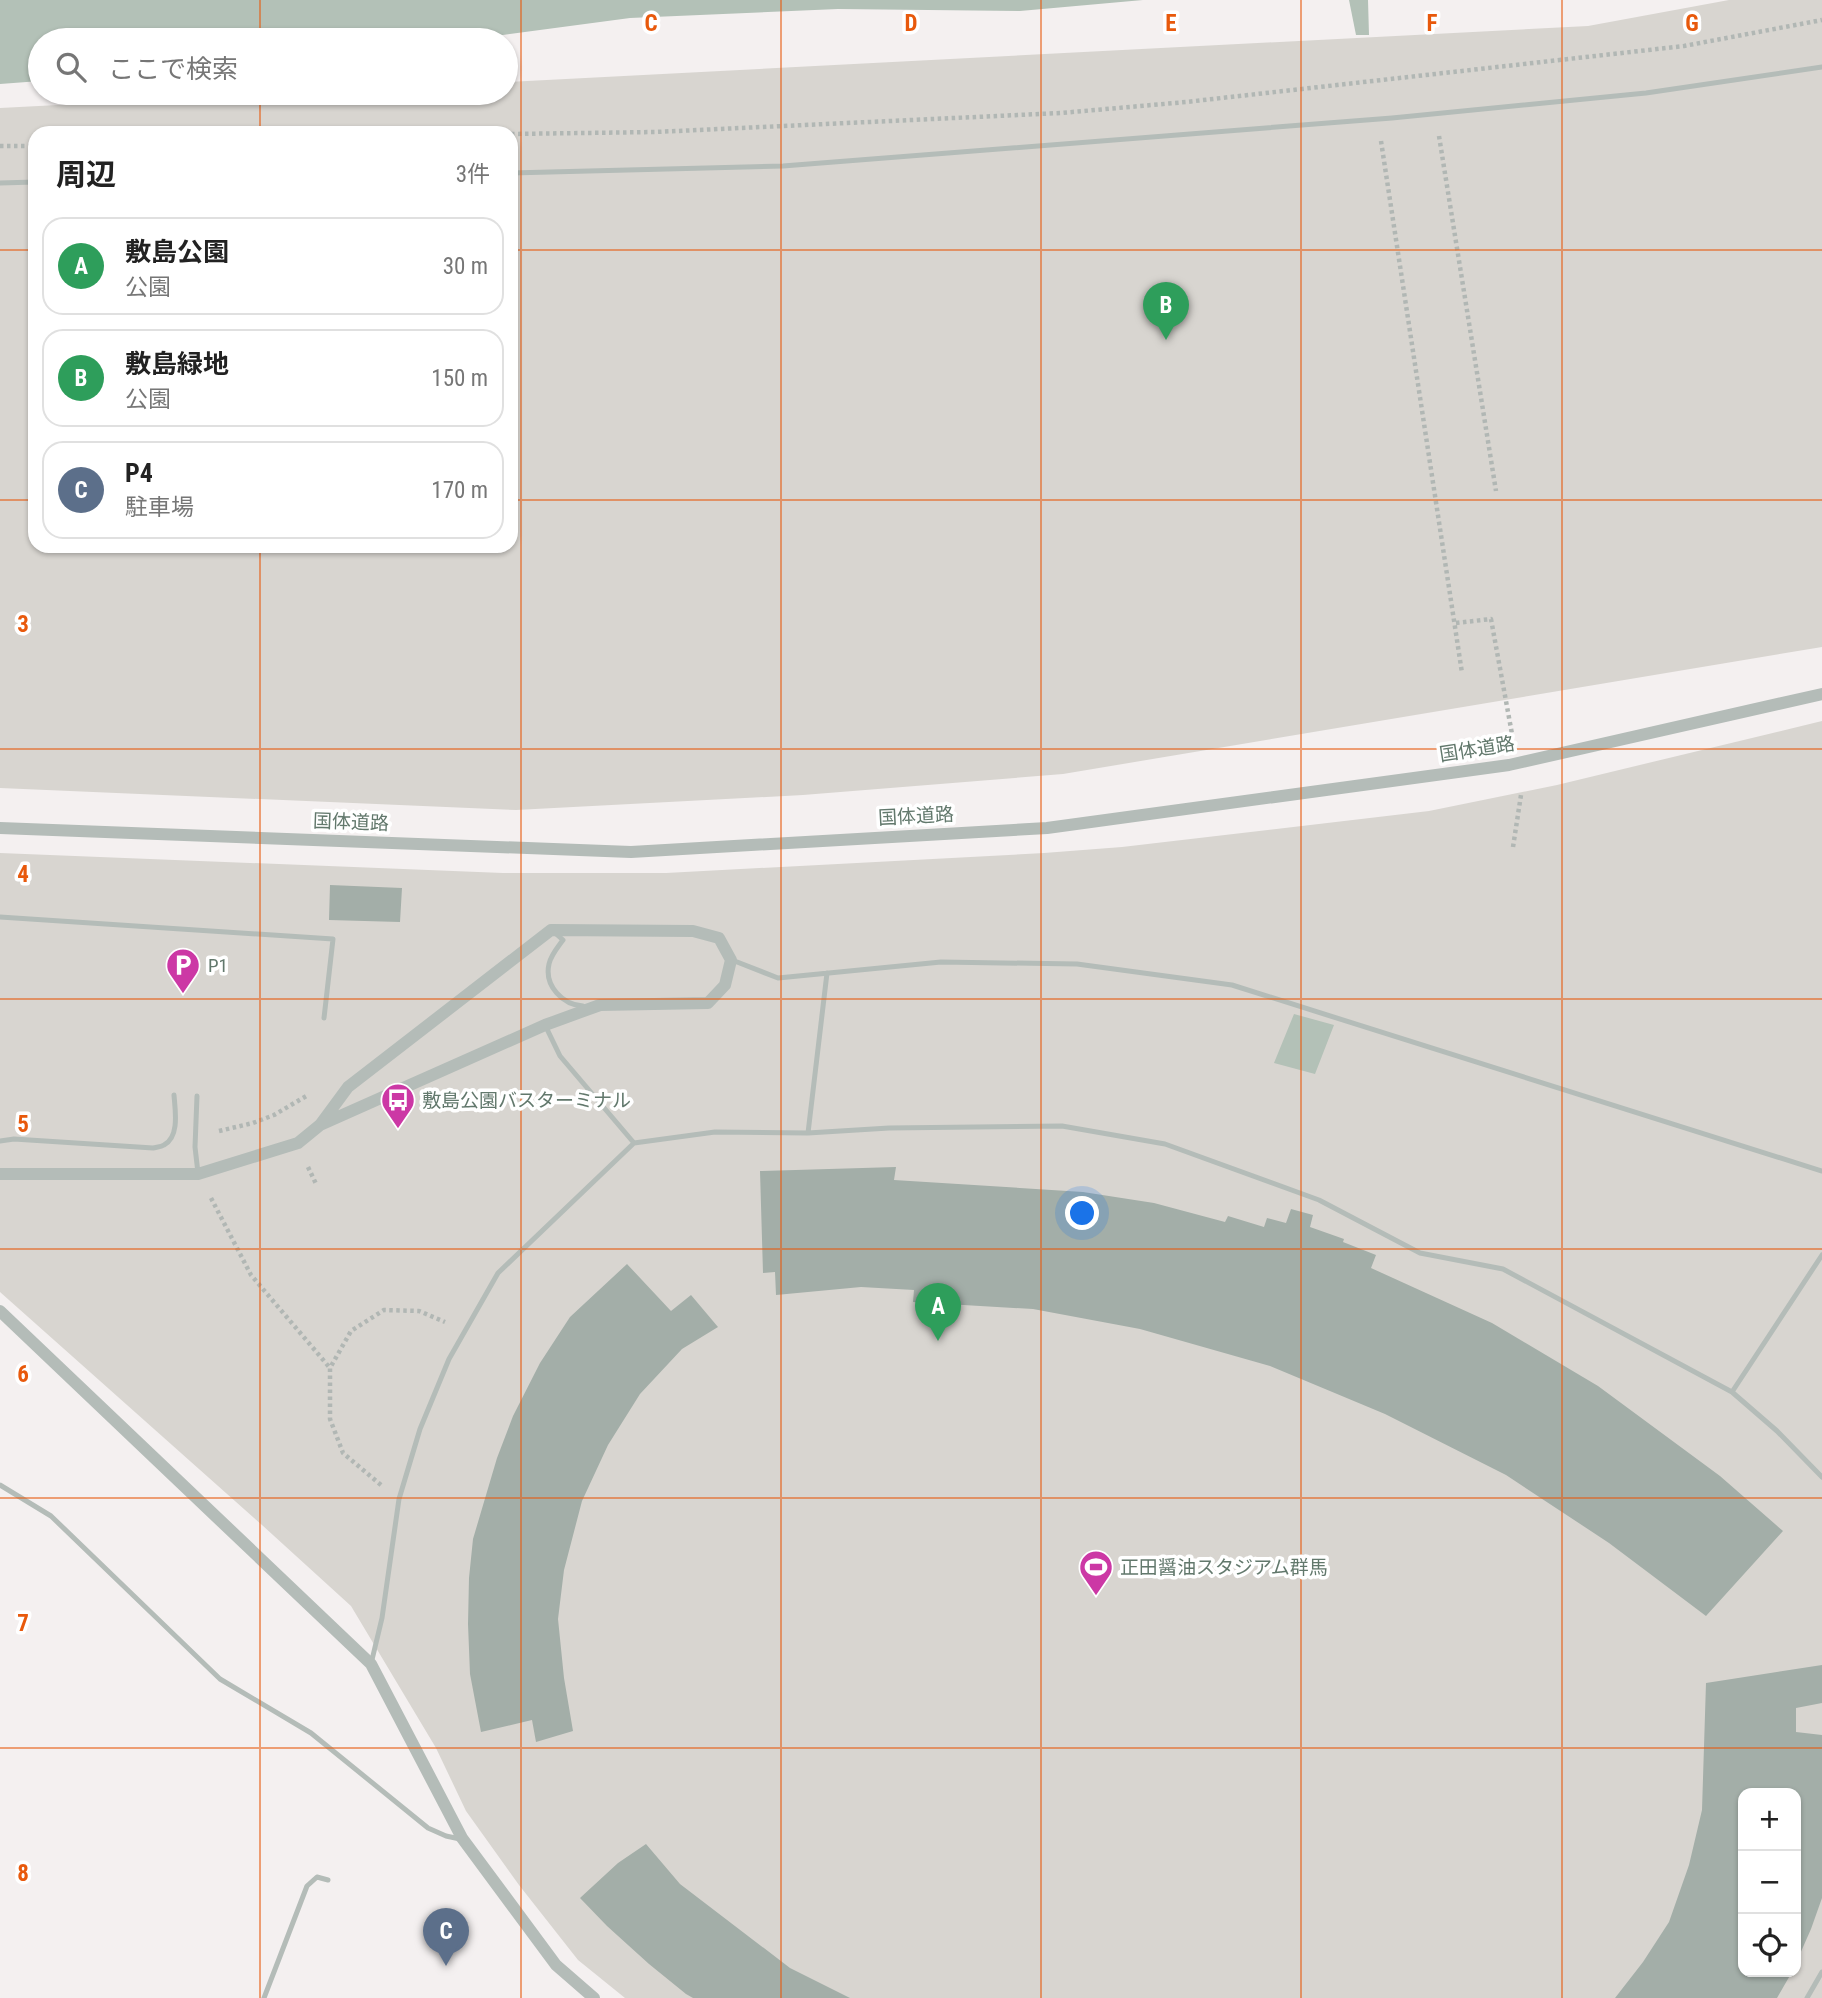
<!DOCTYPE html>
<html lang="ja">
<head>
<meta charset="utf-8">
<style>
	body { margin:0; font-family:"Roboto Condensed","Noto Sans JP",sans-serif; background:#f2f2f2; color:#222 }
	.controls { position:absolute; right:21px; bottom:21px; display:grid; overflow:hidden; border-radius:14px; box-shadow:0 2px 5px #0004 }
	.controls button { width:63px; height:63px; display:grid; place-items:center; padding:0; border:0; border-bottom:2px solid #e0e0e0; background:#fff; color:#222; font:35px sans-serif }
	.you { position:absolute; left:1083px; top:1214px; width:24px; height:24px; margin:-18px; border:5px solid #fff; border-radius:50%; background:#1a73e8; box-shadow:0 0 0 10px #1a73e833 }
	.badge { display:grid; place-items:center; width:46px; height:46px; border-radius:50%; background:#cc38a5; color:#fff; font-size:23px; font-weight:700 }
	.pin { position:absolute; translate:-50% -58px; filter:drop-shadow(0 2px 4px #0008) }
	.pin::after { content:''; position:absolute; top:37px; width:24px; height:21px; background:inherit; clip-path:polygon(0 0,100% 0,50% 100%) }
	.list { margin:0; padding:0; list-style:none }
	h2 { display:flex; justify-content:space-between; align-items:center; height:91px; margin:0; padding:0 28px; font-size:30px }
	h2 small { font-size:23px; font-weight:400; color:#767676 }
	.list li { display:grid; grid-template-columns:46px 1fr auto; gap:21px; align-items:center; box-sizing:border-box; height:98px; margin:0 14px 14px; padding:0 14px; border:2px solid #e0e0e0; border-radius:21px }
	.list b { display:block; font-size:26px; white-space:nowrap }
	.list p { margin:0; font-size:23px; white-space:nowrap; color:#767676 }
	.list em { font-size:23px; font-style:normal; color:#767676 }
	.icon { flex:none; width:38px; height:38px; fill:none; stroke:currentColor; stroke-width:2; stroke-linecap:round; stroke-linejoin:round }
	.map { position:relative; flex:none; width:1822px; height:1998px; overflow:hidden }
	.search { position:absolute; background:#fff; box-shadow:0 2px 5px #0004; left:28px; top:28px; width:490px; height:77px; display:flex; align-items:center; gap:18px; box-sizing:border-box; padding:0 24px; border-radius:38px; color:#767676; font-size:26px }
	.panel { position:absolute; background:#fff; box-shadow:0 2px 5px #0004; left:28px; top:126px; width:490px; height:427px; border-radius:21px }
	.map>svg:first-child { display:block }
</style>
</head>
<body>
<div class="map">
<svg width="1822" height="1998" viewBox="0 0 1822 1998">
	<rect width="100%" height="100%" fill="#f4f0f0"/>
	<!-- green -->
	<path fill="#d8d5d0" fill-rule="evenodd" d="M1729 0H1822V647L1063 774 803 795 516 810 0 788V108L291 93H506V82L1588 26ZM35 133H511V546H35Z
		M1822 721V1998H625L578 1960 519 1885 466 1811 436 1748 351 1606 262 1525 0 1292V853L503 873H666L1044 853 1122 847 1429 811 1557 785ZM1743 1793H1796V1972H1743Z"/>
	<!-- water -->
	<path fill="#b3c1b7" d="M0 0H1143L1020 11 838 9 630 18 466 40H40V81L0 84Z
		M1349 0H1368L1369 35H1356Z
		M1294 1014 1334 1025 1315 1074 1274 1063Z"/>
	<!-- building -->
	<path fill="#a3aea8" d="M330 885 402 888 400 922 329 920Z
		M896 1167 894 1180 1083 1192 1154 1203 1225 1222 1228 1216 1264 1227 1267 1218 1286 1223 1291 1209 1313 1215 1310 1227 1344 1239 1343 1242 1376 1255 1371 1268 1492 1323 1598 1386 1720 1476 1783 1531 1706 1616 1609 1543 1506 1475 1385 1414 1270 1366 1140 1329 1033 1309 913 1302 914 1290 861 1287 776 1295 775 1272 763 1273 760 1171Z
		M627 1264 671 1311 691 1295 718 1327 682 1349 640 1394 608 1445 582 1501 564 1570 558 1619 564 1678 573 1731 536 1742 532 1720 481 1732 470 1674 468 1624 469 1578 473 1539 497 1458 513 1416 540 1363 570 1317Z
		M1822 1665V1703L1796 1708V1732L1822 1735V1898L1811 1929 1796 1963V1793H1743V1972H1792L1777 1998H1615L1643 1962 1669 1922 1689 1865 1702 1810 1706 1683Z
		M646 1844 680 1884 790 1968 850 1998H693L686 1994 649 1964 607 1926 580 1898 618 1863Z"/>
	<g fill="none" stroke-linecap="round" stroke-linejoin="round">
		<!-- path -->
		<path stroke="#b1b7b4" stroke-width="4.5" stroke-dasharray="3.5 3.5" stroke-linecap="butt" d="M511 134 655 132 1061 113 1186 102 1684 46 1822 20
			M1439 136 1496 491
			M1381 141 1462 673
			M0 146H35
			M1456 623 1491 619 1512 734
			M1513 847 1521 795
			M219 1131 253 1123 274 1115 308 1095
			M308 1167 317 1186
			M211 1198 251 1275 330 1368
			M381 1485 343 1453 330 1419V1368L351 1331 384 1310 419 1311 445 1322"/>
		<!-- service -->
		<path stroke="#b4bcb8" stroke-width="5" d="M511 173 783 166 1392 118 1646 93 1822 67
			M0 183 35 182
			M0 917 333 939 324 1018
			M554 932 563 940C558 947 551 955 549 964 544 986 563 1005 583 1006
			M732 960 778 978 941 962 1077 964 1232 985 1822 1171
			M545 1025 560 1056 634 1143
			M197 1096 195 1147 198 1173
			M808 1133 827 973
			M0 1141 14 1139 153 1148C157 1147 161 1147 164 1145 180 1137 175 1109 174 1095
			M1732 1392 1822 1255
			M0 1485 51 1516 220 1679 311 1733 428 1828 446 1836 460 1839
			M371 1664 382 1618 399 1499 420 1429 449 1359 498 1273 634 1143 715 1132 808 1133 889 1128 1062 1126 1165 1144 1319 1200 1420 1253 1503 1269 1732 1392 1777 1431 1822 1477
			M264 1998 307 1886 317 1877 328 1880
			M1807 1998 1822 1972"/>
		<!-- tertiary -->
		<path stroke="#b4bcb8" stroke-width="12" d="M0 828 631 852 1047 828 1509 765 1822 694
			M0 1174H198L298 1143 320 1125 545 1025 600 1005 708 1003 725 985 731 960 719 938 693 931 551 930 348 1087 320 1125
			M0 1311 371 1664 462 1838 556 1965 594 1998"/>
	</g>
	<!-- grid -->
	<path fill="none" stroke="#e8590c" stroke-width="2" stroke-opacity="0.55" d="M260 0V40M521 0V1998M781 0V1998M1041 0V1998M1301 0V1998M1562 0V1998M260 93V133M0 250H35M511 250H1822M0 500H35M511 500H1822M260 546V1998M0 749H1822M0 999H1822M0 1249H1822M0 1498H1822M0 1748H1822"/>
	<!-- icons -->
	<defs>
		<g id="parking-pin" transform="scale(1.75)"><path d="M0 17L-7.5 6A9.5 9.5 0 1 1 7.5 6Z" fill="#cc38a5" stroke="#fff"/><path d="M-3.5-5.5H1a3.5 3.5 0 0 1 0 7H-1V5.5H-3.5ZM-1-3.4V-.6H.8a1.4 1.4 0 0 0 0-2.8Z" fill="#fff"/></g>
		<g id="bus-pin" transform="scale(1.75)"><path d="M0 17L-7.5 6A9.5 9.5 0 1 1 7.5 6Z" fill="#cc38a5" stroke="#fff"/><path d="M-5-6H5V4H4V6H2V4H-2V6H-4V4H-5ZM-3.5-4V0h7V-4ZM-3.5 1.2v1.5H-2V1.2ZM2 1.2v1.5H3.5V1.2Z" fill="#fff"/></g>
		<g id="stadium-pin" transform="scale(1.75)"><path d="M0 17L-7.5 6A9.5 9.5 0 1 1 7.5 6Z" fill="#cc38a5" stroke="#fff"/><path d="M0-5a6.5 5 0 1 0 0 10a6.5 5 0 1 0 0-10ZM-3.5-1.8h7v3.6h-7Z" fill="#fff"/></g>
	</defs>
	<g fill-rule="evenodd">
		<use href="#parking-pin" x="183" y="965"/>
		<use href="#bus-pin" x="398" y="1100"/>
		<use href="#stadium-pin" x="1096" y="1567"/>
	</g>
	<g text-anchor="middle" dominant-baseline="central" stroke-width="7" stroke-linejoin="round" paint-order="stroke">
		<!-- street labels -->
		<g font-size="19" fill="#62786c" stroke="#fff">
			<text transform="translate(1477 749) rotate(-9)">国体道路</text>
			<text transform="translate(916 816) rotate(-3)">国体道路</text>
			<text transform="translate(351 822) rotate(2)">国体道路</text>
		</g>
		<!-- poi labels -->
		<g font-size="19" fill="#62786c" stroke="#fff" text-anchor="start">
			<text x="208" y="965">P1</text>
			<text x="422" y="1100">敷島公園バスターミナル</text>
			<text x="1120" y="1567">正田醤油スタジアム群馬</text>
		</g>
	</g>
	<g font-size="23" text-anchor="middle" font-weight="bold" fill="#e8590c" stroke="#fff" stroke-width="7" stroke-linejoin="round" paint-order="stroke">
		<text x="651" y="31">C</text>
		<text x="911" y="31">D</text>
		<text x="1171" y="31">E</text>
		<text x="1432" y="31">F</text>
		<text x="1692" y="31">G</text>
		<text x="23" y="632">3</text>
		<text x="23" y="882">4</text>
		<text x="23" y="1132">5</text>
		<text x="23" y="1382">6</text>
		<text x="23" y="1631">7</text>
		<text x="23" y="1881">8</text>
	</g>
</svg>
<div class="controls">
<button>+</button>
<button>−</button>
<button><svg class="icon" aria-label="locate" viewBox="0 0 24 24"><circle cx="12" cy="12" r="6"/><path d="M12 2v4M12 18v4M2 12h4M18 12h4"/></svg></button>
</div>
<div class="you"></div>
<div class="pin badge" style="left:938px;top:1341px;background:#2e9e5b">A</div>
<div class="pin badge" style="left:1166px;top:340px;background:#2e9e5b">B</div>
<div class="pin badge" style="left:446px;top:1966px;background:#5c6f8a">C</div>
<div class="search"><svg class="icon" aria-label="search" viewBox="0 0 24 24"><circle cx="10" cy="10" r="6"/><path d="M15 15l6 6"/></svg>ここで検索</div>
<section class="panel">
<h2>周辺<small>3件</small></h2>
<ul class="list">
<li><span class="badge" style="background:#2e9e5b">A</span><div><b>敷島公園</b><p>公園</p></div><em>30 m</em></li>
<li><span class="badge" style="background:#2e9e5b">B</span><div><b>敷島緑地</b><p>公園</p></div><em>150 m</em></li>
<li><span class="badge" style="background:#5c6f8a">C</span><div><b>P4</b><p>駐車場</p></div><em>170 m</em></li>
</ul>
</section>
</div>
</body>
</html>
